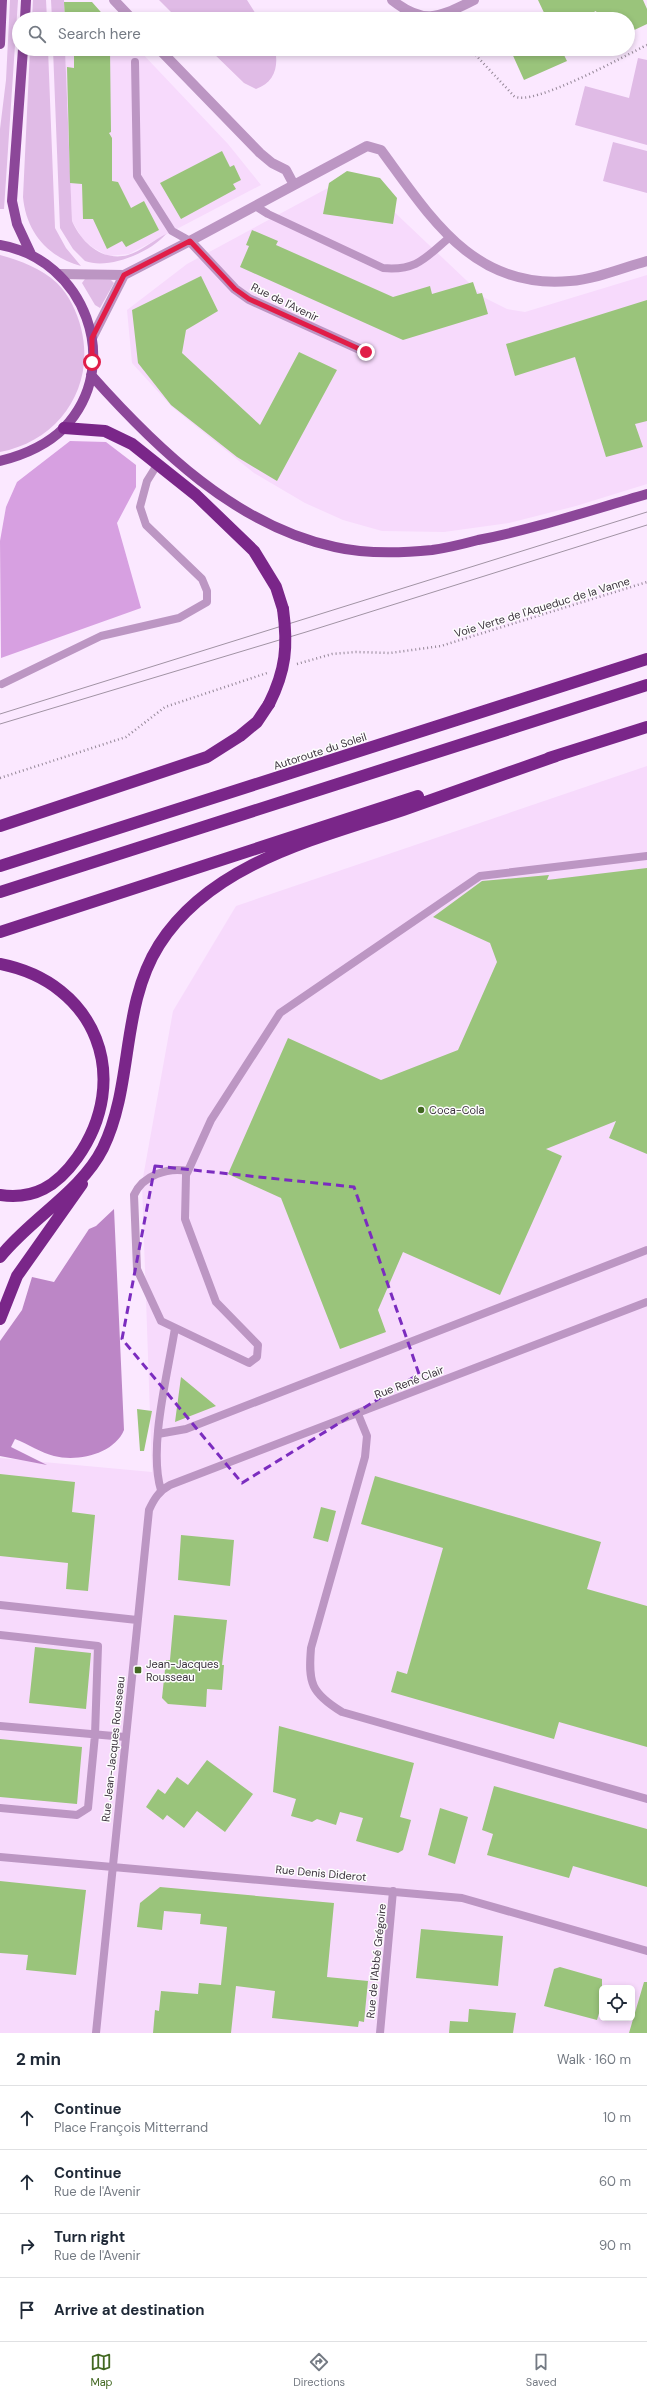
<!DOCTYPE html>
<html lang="en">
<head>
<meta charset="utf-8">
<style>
	body { margin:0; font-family:"DM Sans",sans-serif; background:#f6f6f7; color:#1f2937 }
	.controls { position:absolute; right:12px; bottom:12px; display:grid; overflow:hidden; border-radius:6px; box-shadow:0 2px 6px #0003 }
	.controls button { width:36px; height:36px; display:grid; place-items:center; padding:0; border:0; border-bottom:1px solid #e0e1e3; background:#fff; color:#1f2937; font:20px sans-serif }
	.stop { position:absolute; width:12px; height:12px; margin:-9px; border:3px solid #e11d48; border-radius:50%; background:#fff }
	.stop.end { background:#e11d48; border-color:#fff; box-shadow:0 1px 4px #0008 }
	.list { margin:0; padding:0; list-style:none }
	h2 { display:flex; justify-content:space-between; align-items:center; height:52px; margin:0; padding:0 16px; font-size:17px }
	h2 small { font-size:13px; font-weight:400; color:#747a83 }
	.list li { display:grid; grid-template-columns:26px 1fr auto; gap:12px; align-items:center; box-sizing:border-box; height:64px; padding:0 16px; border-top:1px solid #e0e1e3 }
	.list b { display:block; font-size:15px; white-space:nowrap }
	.list p { margin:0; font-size:13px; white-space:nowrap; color:#747a83 }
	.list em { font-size:13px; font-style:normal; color:#747a83 }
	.icon { flex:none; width:22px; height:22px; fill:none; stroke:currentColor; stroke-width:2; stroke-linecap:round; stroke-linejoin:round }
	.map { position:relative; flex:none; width:647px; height:2033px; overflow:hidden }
	.search { position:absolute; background:#fff; box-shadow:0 2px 6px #0003; left:12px; right:12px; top:12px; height:44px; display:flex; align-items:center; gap:10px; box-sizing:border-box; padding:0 14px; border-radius:22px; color:#747a83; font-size:15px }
	.sheet { height:308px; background:#fff }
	nav { display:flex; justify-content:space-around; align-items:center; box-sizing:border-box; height:56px; border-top:1px solid #e0e1e3; background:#fff; font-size:11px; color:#747a83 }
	nav a { display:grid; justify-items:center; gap:2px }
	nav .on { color:#426821 }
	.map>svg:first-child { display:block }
</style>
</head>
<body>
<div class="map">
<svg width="647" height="2033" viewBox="0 0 647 2033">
	<rect width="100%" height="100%" fill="#fbe8ff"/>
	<!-- built -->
	<path fill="#f7dafc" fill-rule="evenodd" d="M65 49H138L228 144 261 185 129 254 108 256 92 247 82 238 72 221Z
		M347 180 370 189 485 298 507 309 525 312 647 275V484L576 506 509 523 444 532 382 531 343 520 305 503 254 473 172 407 132 363 127 310 187 264 326 189Z
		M647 766V2033H0V1458L152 1472 142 1183 173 1011 236 906ZM602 1988H632V2018H602Z"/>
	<!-- green -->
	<path fill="#e0bbe6" d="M10 0H18L4 209H0V129L6 80Z
		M33 0H46L47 19H32Z
		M51 0H64L65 19H52Z
		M159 0H247L259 19H178Z
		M30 49H48L55 228 66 248 81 266C47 257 26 231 23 197Z
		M53 49H65L72 221C81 242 102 262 128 255 141 251 154 240 166 234 151 252 109 270 85 261L73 249 60 228Z
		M209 49H275C279 67 274 83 256 89L244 83Z
		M638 58 647 60V145L575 125 585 86 629 98Z
		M613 142 647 151V193L603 181Z
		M0 255C21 261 41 268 57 283 69 295 77 312 81 328 96 387 59 441 0 452Z
		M85 279 111 280 114 283 100 308 95 305 82 283Z"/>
	<!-- forest -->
	<path fill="#d7a0e1" d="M70 441 106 442 136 465V487L117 523 141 608 1 658 0 541 6 507 17 482Z"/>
	<!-- water -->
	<path fill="#bc86c6" d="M114 1209 124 1430C114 1454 78 1462 54 1456 41 1453 28 1444 15 1439L11 1447 47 1465 0 1456V1341L22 1310 32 1277 54 1282 89 1229 96 1226Z"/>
	<!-- building -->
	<path fill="#9ac47b" d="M538 0H643L647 9V24L628 33V19H599L596 11 579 19H547Z
		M64 2H92L107 19H65Z
		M74 49H110L111 132 109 133 112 138V181L118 182 131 208 144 201 159 230 126 247 122 241 107 249 93 219H83L82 184 70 183 67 67 74 68Z
		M510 49H561L567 61 524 80Z
		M222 151 230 167 234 165 241 180 233 184 236 189 181 219 160 183Z
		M347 171 380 178 397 198 393 224 323 214 329 183Z
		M252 230 278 241 276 245 393 297 430 286 432 294 473 282 477 294 482 293 488 314 403 340 240 267 249 246 246 245Z
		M201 276 218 311 186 330 182 353 260 425 299 352 337 370 277 481 237 457 171 405 138 363 132 310Z
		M647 300V421L635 424 643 447 606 457 575 357 515 376 506 344Z
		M647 868V1154L609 1138 616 1121 546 1149 562 1156 500 1295 403 1252 378 1310 386 1332 340 1349 281 1198 228 1174 288 1038 381 1080 458 1050 497 962 490 943 433 917 482 881 549 875 547 880Z
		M181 1377 216 1406 175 1422Z
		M137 1409 152 1411 144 1451H140Z
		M0 1474 75 1482 72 1512 95 1515 88 1591 66 1589 68 1563 0 1556Z
		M375 1476 601 1542 587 1589 647 1606V1747L559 1722 554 1739 391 1692 397 1671 407 1674 443 1548 361 1524Z
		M321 1507 336 1511 328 1542 313 1538Z
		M181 1535 234 1540 230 1586 178 1580Z
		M174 1615 227 1620 222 1665H224L222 1690 207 1689 206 1707 168 1704 162 1698 166 1660H170Z
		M35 1647 91 1653 86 1709 29 1703Z
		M279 1726 414 1763 400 1817 411 1820 403 1850 398 1853 356 1841 363 1818 340 1812 336 1825 317 1819 312 1822 291 1816 296 1799 273 1792Z
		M0 1739 82 1747 77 1804 0 1797Z
		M207 1760 253 1794 225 1832 197 1811 184 1828 167 1815 163 1820 146 1807 158 1789 165 1794 177 1777 188 1785Z
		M494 1786 647 1829V1887L573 1866 569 1878 487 1855 493 1834 482 1830Z
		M440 1808 468 1817 455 1864 428 1855Z
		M0 1881 86 1890 76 1975 26 1970 28 1955 0 1953Z
		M160 1887 334 1903 327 1977 368 1981 364 2022 359 2021 358 2027 272 2018 275 1991 236 1986 231 2033H153L155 2010 159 2011 161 1991 198 1994 199 1983 221 1985 227 1927 200 1924 201 1914 164 1911 162 1930 137 1927 140 1903Z
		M421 1929 503 1936 498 1986 416 1978Z
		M560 1967 602 1979V2003L597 2020 544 2006 554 1969Z
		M644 1982H647V2033H629Z
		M469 2009 516 2013 513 2033H449L450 2021 468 2022Z"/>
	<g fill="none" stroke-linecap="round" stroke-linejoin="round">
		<!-- path -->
		<path stroke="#948797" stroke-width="2.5" stroke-dasharray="1 3" stroke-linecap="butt" d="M470 49 514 96C531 108 626 55 647 45
			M297 664 332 654 356 652 390 653 441 646 647 582
			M0 778 126 737 165 707 267 673"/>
		<!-- lane -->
		<path stroke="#bc96c3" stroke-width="8" d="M135 62 137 176 172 231 190 241
			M255 206 268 214 383 268C417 271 425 258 450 237
			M2 684 101 636 179 618 207 602V591L202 579 146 525 140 507 147 481 157 465
			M188 1171C168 1167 143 1175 134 1195L137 1269 161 1321 249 1363 257 1357 258 1345 216 1302 185 1219 186 1175 188 1171 211 1120 280 1013 480 876 647 856
			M358 1414 367 1436 365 1457 311 1648C308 1683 311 1693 342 1712L647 1799
			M158 1434 186 1429 647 1250
			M161 1490C148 1448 168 1373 175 1328
			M0 1605 137 1620
			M0 1635 98 1646 95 1735 88 1808 77 1815 0 1808
			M0 1726 125 1737
			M0 1857 462 1898 647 1951
			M96 2033 149 1510C154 1499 159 1491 170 1485L647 1302
			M380 2033 393 1891"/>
		<!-- street -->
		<path stroke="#bc96c3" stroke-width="10" d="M114 0 132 19
			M392 0C425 26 439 17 474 0
			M159 49 260 153 272 163 286 170 294 185 367 146 381 150C431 218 474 290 570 281 596 279 622 268 647 261
			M190 241 294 185
			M59 274 124 275 190 241 235 289 249 299 366 352
			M92 338 124 275"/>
		<!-- primary -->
		<path stroke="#8c4799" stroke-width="10" d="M25 19 26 0
			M0 44 2 0
			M23 49 12 201 17 224 31 254
			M0 245C84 259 125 364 64 428 46 446 24 455 0 461
			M91 375C156 448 236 526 335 547 365 554 402 553 432 550 447 548 463 544 478 540 535 529 591 510 647 494"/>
		<!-- highway -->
		<path stroke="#7a2689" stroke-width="12" d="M64 428 105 431 132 444 196 495 254 551 276 587 283 609
			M549 758 647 727
			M0 826 207 757 240 736 257 722 269 704
			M0 866 647 659
			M0 892 647 685
			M0 932 418 796
			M0 964C97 983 133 1079 77 1158 57 1186 34 1200 0 1195
			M0 1257C31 1218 81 1192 103 1148 134 1084 120 1007 159 945 211 863 316 839 403 810 454 792 505 774 556 756
			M0 1319 17 1276 82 1184"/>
		<!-- tram -->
		<path stroke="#a193a4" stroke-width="1" d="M0 714 647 512
			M0 724 306 632 647 525"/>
		<!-- highway-bridge -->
		<path stroke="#7a2689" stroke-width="12" d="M269 704C286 670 288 646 283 609"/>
	</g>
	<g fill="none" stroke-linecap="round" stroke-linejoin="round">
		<!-- route -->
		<path stroke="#e11d48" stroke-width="5" d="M92 362V338L124 275 190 241 235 289 249 299 366 352"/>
	</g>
	<!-- marked area -->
	<path fill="none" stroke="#7b2cbf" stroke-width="3" stroke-dasharray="8 5" stroke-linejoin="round" d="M155 1166 354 1187 419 1374 242 1483 122 1339Z"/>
	<!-- markers -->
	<g fill="#426821" stroke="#fdfdfd" stroke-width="1.5">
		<circle cx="421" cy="1110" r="4"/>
		<rect x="134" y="1666" width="8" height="8" rx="2"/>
	</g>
	<g text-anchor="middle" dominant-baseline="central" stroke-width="3" stroke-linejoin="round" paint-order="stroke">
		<!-- street labels -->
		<g font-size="11" fill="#3b323d" stroke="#fdfdfd">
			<text transform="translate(285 302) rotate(26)">Rue de l'Avenir</text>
			<text transform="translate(542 607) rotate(-17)">Voie Verte de l'Aqueduc de la Vanne</text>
			<text transform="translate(320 751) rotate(-18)">Autoroute du Soleil</text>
			<text transform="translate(409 1382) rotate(-21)">Rue René Clair</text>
			<text transform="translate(113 1749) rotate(-84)">Rue Jean-Jacques Rousseau</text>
			<text transform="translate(321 1873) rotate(5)">Rue Denis Diderot</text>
			<text transform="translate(376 1961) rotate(-84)">Rue de l'Abbé Grégoire</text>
		</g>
		<!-- poi labels -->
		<g font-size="11" fill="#3b323d" stroke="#fdfdfd" text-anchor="start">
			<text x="429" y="1110">Coca-Cola</text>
			<text x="146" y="1664">Jean-Jacques<tspan x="146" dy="13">Rousseau</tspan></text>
		</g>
	</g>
</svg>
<div class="controls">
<button><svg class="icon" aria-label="locate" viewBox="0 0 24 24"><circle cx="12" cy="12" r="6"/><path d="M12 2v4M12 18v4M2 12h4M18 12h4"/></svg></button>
</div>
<div class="stop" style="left:92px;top:362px"></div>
<div class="stop end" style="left:366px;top:352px"></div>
<div class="search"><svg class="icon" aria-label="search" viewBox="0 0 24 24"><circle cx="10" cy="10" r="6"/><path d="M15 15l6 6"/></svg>Search here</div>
</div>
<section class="sheet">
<h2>2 min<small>Walk · 160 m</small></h2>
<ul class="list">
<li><svg class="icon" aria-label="ahead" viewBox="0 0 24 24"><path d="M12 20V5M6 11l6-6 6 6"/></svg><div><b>Continue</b><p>Place François Mitterrand</p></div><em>10 m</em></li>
<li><svg class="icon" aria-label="ahead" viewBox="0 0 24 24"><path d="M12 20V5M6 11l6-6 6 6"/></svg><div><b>Continue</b><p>Rue de l'Avenir</p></div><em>60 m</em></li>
<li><svg class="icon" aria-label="right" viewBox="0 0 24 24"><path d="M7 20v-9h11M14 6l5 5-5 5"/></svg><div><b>Turn right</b><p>Rue de l'Avenir</p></div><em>90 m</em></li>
<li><svg class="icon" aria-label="arrive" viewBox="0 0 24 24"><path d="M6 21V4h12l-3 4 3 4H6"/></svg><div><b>Arrive at destination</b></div></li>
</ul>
</section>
<nav>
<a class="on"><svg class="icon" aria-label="map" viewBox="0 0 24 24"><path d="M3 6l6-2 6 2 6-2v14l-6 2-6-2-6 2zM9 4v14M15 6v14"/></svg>Map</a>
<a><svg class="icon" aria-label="directions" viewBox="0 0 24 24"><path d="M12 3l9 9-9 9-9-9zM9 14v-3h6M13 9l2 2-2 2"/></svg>Directions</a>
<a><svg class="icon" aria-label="saved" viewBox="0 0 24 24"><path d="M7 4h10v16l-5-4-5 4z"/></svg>Saved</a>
</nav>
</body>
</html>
